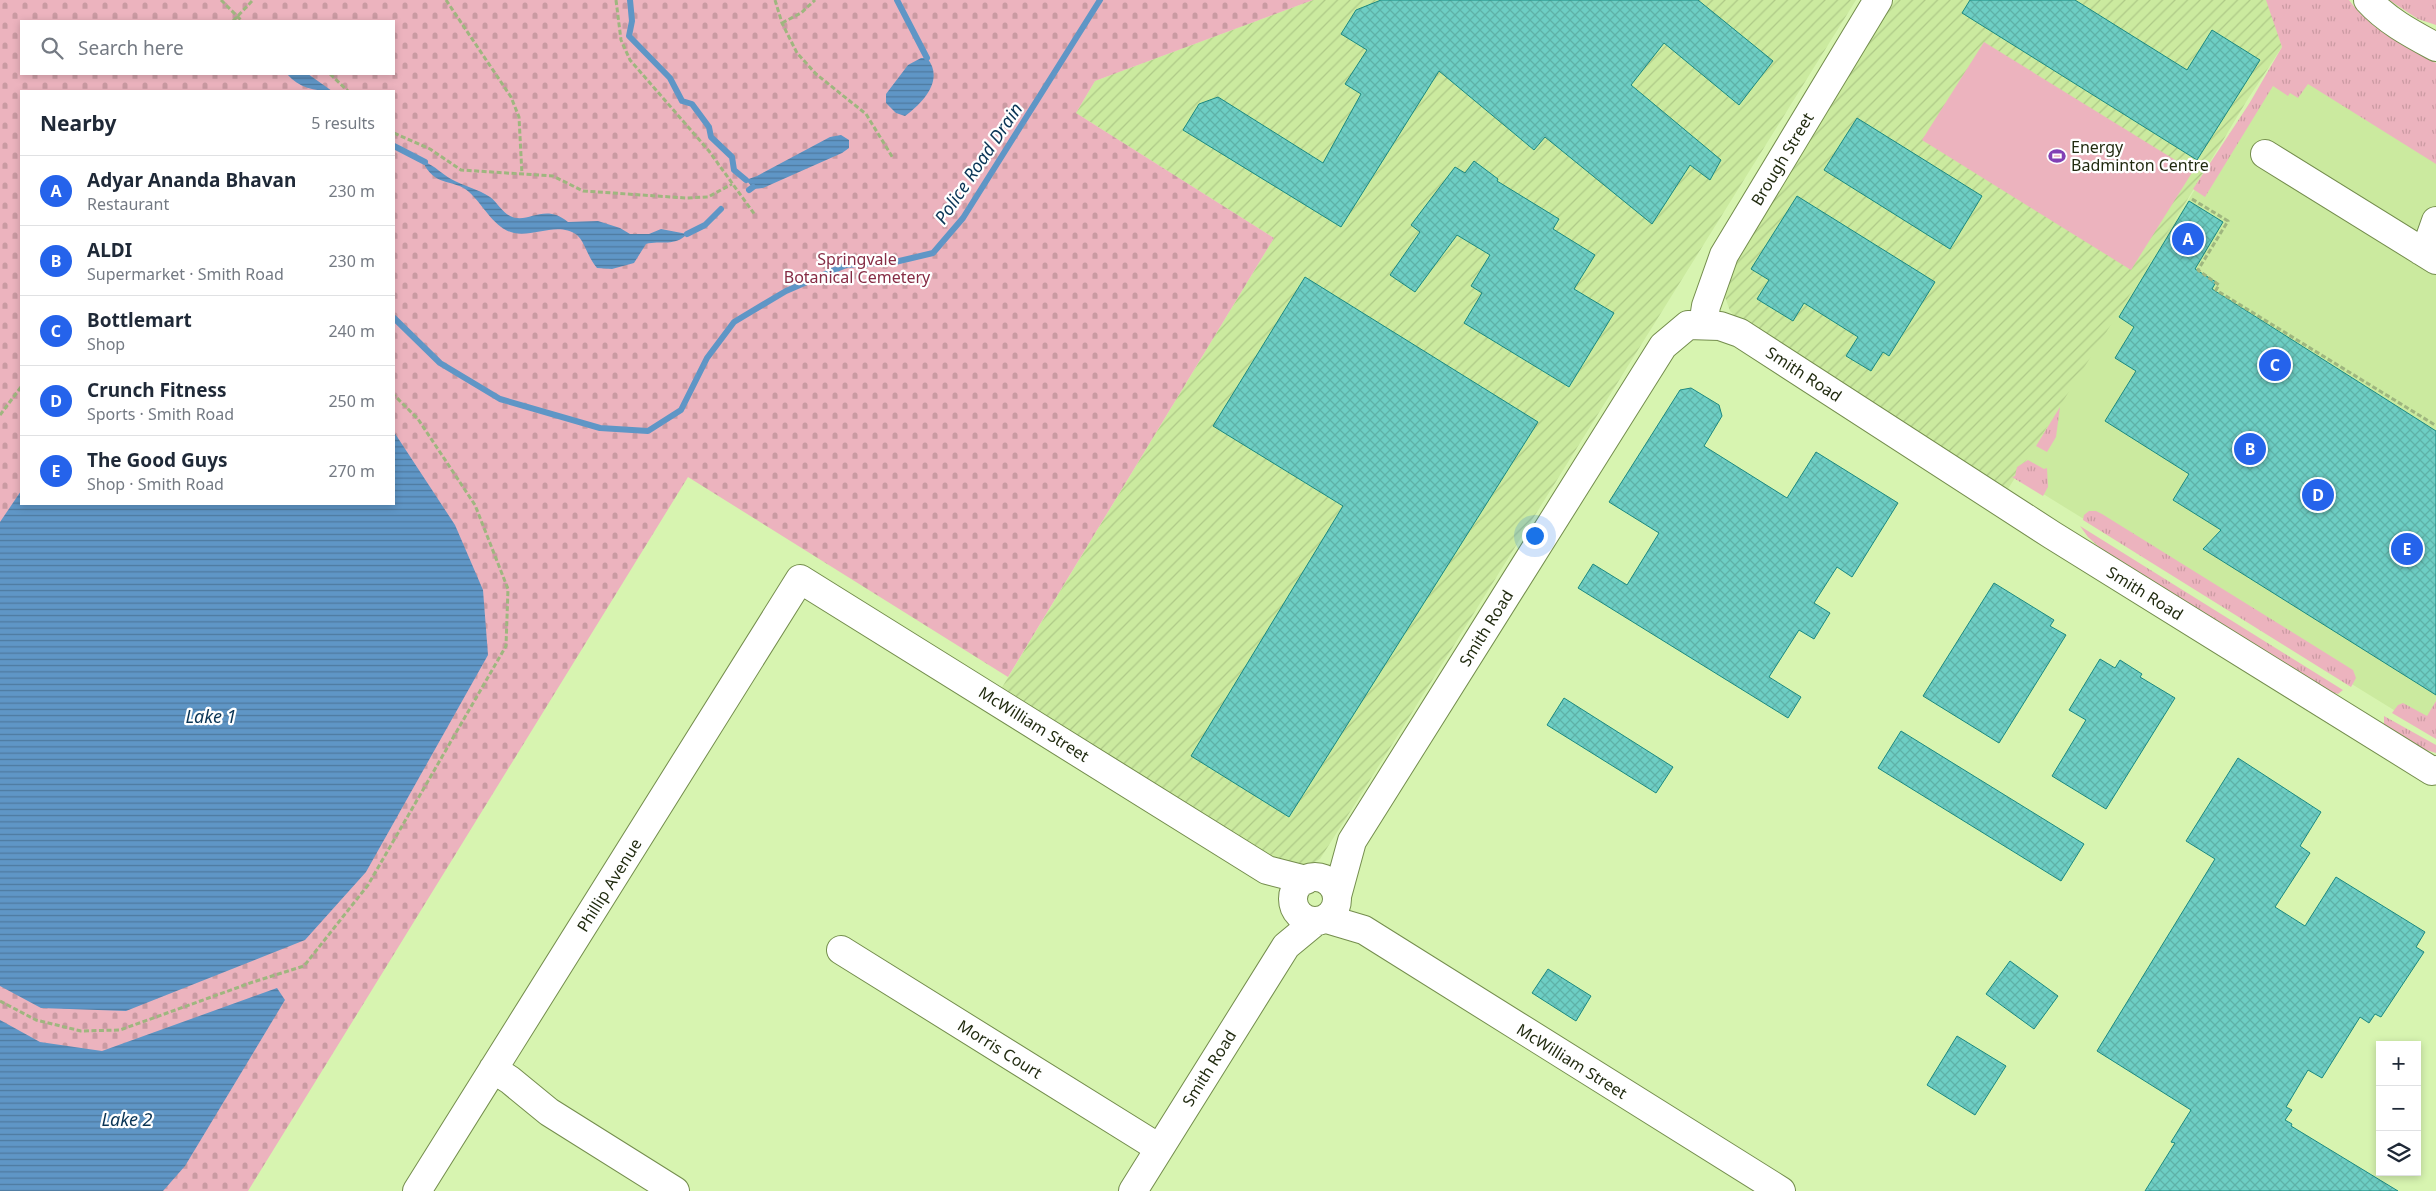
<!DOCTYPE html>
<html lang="en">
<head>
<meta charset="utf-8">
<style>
	body { margin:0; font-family:"Noto Sans",sans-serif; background:#f2f2f3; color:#1f2937 }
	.controls { position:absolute; right:15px; bottom:15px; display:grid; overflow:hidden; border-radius:0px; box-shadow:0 2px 8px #0003 }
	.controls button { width:45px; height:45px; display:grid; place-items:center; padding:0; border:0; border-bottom:1px solid #e0e1e3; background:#fff; color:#1f2937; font:25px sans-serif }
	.you { position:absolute; left:1534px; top:535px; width:18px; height:18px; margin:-12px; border:4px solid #fff; border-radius:50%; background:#1a73e8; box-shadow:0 0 0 8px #1a73e833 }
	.badge { display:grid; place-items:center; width:32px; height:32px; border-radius:50%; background:#2563eb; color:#fff; font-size:16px; font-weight:700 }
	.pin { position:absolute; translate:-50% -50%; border:2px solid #fff; box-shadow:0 1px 5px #0006 }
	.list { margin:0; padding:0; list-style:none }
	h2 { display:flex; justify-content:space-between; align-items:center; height:65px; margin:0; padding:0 20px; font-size:21px }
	h2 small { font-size:16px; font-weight:400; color:#747a83 }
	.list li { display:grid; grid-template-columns:32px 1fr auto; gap:15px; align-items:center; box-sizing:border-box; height:70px; padding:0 20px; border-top:1px solid #e0e1e3 }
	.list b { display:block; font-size:19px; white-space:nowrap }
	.list p { margin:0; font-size:16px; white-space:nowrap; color:#747a83 }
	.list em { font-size:16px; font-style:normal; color:#747a83 }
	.icon { flex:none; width:28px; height:28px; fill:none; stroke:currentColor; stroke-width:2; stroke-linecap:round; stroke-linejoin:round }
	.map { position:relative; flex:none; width:2436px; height:1191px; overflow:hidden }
	.search { position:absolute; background:#fff; box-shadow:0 2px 8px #0003; left:20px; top:20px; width:375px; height:55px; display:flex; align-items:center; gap:12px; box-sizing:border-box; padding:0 18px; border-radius:0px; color:#747a83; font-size:19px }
	.panel { position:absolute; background:#fff; box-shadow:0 2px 8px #0003; left:20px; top:90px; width:375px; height:415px; border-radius:0px }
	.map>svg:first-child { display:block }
</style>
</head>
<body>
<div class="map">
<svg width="2436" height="1191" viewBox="0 0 2436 1191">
	<defs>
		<pattern id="industrial-furrows" width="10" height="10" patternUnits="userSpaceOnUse" patternTransform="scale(1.25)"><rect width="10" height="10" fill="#cbea9f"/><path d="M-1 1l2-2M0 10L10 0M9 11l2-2" fill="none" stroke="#aec988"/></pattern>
		<pattern id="grass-tufts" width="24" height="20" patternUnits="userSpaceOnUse" patternTransform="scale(1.25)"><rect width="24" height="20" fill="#ecb3be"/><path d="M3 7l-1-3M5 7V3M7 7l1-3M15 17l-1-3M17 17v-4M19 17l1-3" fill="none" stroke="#ca9aa2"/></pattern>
		<pattern id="cemetery-stones" width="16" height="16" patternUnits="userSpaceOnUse" patternTransform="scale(1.25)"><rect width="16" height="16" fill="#ecb3be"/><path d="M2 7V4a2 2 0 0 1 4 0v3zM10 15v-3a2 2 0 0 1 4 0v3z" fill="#ca9aa2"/></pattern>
		<pattern id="water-rules" width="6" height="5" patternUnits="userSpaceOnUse" patternTransform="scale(1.25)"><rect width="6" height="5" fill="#5f96c6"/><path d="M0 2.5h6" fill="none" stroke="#4e7a9f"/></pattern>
		<pattern id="building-cross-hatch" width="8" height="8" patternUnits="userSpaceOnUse" patternTransform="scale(1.25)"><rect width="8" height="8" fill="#6dcec4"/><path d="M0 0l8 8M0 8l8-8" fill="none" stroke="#5eb1a7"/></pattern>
	</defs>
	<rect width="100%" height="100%" fill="#d7f4b0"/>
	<!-- built -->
	<path fill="#cbea9f" d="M2274 80 2320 84 2436 157V736L2014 476 2249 104Z"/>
	<!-- industrial -->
	<path fill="url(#industrial-furrows)" d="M1313 0H1856L1355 804 1320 859 1304 868 1279 862 1001 689 1274 238 1076 113 1095 81Z
		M1895 0H2267L2282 47 2246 102 2139 280 2008 489 1742 324 1730 311 1724 294 1732 261Z"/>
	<!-- grass -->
	<path fill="url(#grass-tufts)" d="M2266 0H2349C2371 30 2404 46 2436 63V164L2308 84 2298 98 2290 93 2288 96 2273 86 2205 197 2193 189 2249 104 2282 47Z
		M2389 0H2436V25L2418 19Z
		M2060 407 2056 437 2047 452 2036 446Z
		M2028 460 2044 469 2047 468 2048 487 2043 496 2012 477 2015 476 2017 467Z
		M2089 511H2096L2102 514 2353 670 2356 678 2351 687 2083 520 2084 515Z
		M2080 526 2343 690 2338 694 2331 692 2099 547 2088 537Z
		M2436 701V739L2392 713 2398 705 2403 703 2427 716Z
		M2384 716 2436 745V753L2423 749 2384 725Z"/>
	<!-- cemetery -->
	<path fill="url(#cemetery-stones)" fill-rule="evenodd" d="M0 0H1313L1095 81 1076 113 1274 238 1008 677 688 477 248 1191H0ZM21 21H394V74H21ZM21 91H394V504H21Z"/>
	<!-- garden -->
	<path fill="#ecb3be" d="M1984 42 2193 171 2131 270 1922 140Z"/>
	<!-- water -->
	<path fill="url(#water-rules)" d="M921 58H927C945 79 923 103 905 116L896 113 886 103V94L908 65Z
		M287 74H308L332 91C314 91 299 88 287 74Z
		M841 135 849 140V148L842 153 763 188 754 189 746 180 757 176 830 137Z
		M425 162C435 166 442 174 451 179 464 186 478 189 490 197 497 202 502 212 510 216 528 225 544 202 568 222L598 221 620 228 630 234H649L661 229 687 234C675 247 661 240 646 244L634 263 612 269 597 268C588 258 585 242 577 235 558 221 535 237 514 233 494 229 483 204 469 192 455 179 437 187 425 166Z
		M394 432 455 525 483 590 488 655 366 872 305 940 126 1011 41 1008 0 986V522L21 491V504H394Z
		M277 988 285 1000 185 1166 163 1191H0V1020L40 1042 102 1051Z"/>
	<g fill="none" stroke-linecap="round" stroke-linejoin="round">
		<!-- stream -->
		<path stroke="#5f96c6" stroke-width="6" d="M630 0 632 21 629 36 670 78 682 101 692 104 709 127 711 137 732 157 734 170 746 180
			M897 0 927 58
			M394 146 425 162
			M749 190 753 187
			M687 234 705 225 721 209
			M394 318 440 363 500 399 600 428 648 431 681 410 707 358 734 322 786 291 846 265 895 262 933 253 963 218 1100 0"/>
	</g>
	<!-- building -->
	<path fill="url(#building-cross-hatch)" stroke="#1b8980" d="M1381 0H1698L1773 61 1739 105 1664 43 1631 85 1721 160 1710 180 1690 165 1652 224 1545 137 1534 150 1439 71 1341 227 1183 130 1199 104 1218 97 1323 163 1361 94 1345 84 1367 50 1341 34 1356 10Z
		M1970 0H2075L2187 70 2212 30 2260 60 2197 160 1962 13Z
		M1857 118 1982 196 1950 249 1824 170Z
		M1474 161 1498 179 1497 181 1559 219 1553 229 1595 255 1574 289 1614 313 1569 387 1464 323 1482 293 1471 286 1490 255 1457 235 1415 292 1390 275 1420 232 1411 225 1455 167 1465 173Z
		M1797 196 1935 282 1889 356 1883 352 1871 371 1846 356 1858 337 1804 303 1793 321 1757 299 1769 280 1751 269Z
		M2189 201 2223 222 2195 269 2216 282 2212 289 2436 431V695L2203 549 2221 530 2173 500 2189 474 2105 421 2136 371 2115 358 2134 327 2119 317Z
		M1305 277 1538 422 1289 817 1191 756 1343 506 1213 426Z
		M1691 388 1719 405 1722 416 1704 446 1787 498 1816 452 1898 503 1852 577 1837 567 1814 603 1830 613 1814 639 1799 630 1769 677 1801 697 1788 718 1578 588 1593 564 1627 585 1659 533 1609 502 1680 390Z
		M1994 583 2054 620 2050 626 2066 635 1999 743 1923 696Z
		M2100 659 2115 668 2120 660 2142 674 2140 677 2175 698 2106 809 2052 776 2086 720 2069 710Z
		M1564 698 1673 767 1656 793 1547 725Z
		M1901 731 2084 844 2061 881 1878 768Z
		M2238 758 2321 812 2300 846 2310 853 2275 907 2305 926 2336 877 2425 932 2416 947 2424 952 2381 1017 2375 1014 2369 1023 2360 1017 2322 1078 2308 1070 2286 1107 2292 1110 2285 1120 2292 1124 2291 1126 2398 1191H2145L2175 1143 2171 1142 2191 1110 2097 1051 2215 859 2186 841Z
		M2010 961 2058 996 2034 1029 1986 994Z
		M1548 969 1591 996 1576 1021 1532 993Z
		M1957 1036 2006 1066 1975 1115 1927 1085Z"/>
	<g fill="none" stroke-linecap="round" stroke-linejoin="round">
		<!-- minor casing -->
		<g stroke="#748d4d" stroke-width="30">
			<path id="minor" d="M2368 0C2387 21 2412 34 2436 47
				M2265 154 2436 260
				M2421 251 2430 238 2436 221
				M1703 325 1706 306 1724 255 1878 0
				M1293 899a22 22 0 1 1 44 0a22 22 0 1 1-44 0Z
				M1337 896 1352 841 1663 346 1688 325 1720 326 1740 333 2052 535 2432 771 2436 770
				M1327 919 1364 930 1781 1191
				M841 950 1159 1148
				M493 1069 510 1080 549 1112 675 1191
				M417 1191 800 579 1267 870 1306 880
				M1133 1191 1286 946 1315 922"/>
		</g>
		<!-- path -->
		<path stroke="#9fb67f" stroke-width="3" stroke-dasharray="5 2.5" stroke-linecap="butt" d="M221 0 242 21
			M446 0 511 97 519 117 522 175
			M616 0 621 40 630 60 709 151 755 215
			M775 0 782 23 797 53 816 74 866 114 893 158
			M233 21 253 0
			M782 23 801 13 815 0
			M330 74 348 91
			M394 133 430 149 461 170 553 176 583 191 686 198 708 197 732 184
			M2192 199 2228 221 2198 270 2219 285 2216 290 2435 425
			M0 415 21 387
			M0 1001 36 1020 81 1031 120 1030 253 982 304 966 368 885 506 646 508 589 475 505 418 419 394 395"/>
		<!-- minor -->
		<use href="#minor" stroke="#fff" stroke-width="28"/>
	</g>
	<!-- icons -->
	<defs>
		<g id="stadium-bare" transform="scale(1.35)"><path d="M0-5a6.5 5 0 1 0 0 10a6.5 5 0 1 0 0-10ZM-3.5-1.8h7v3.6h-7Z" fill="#8241b5" stroke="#fff" stroke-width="2.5" paint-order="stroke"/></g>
	</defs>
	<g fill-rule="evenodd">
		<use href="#stadium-bare" x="2057" y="156"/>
	</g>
	<g text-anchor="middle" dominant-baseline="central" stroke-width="4.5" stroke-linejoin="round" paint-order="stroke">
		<!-- poi labels -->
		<g font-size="16" fill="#1f290e" stroke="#fff" text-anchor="start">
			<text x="2071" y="147">Energy<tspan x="2071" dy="18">Badminton Centre</tspan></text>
		</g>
		<!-- street labels -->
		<g font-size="16" fill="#1f290e" stroke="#fff">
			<text transform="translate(1782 159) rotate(-59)">Brough Street</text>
			<text transform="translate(1804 374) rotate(33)">Smith Road</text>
			<text transform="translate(2145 593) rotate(32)">Smith Road</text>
			<text transform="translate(1486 628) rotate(-58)">Smith Road</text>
			<text transform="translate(1034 724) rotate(32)">McWilliam Street</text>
			<text transform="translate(609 885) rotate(-58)">Phillip Avenue</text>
			<text transform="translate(1000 1049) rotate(32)">Morris Court</text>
			<text transform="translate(1572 1061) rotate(32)">McWilliam Street</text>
			<text transform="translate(1209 1068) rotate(-58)">Smith Road</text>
		</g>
		<!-- park labels -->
		<g font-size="16" fill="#862c45" stroke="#fff">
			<text x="857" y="259">Springvale<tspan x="857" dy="18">Botanical Cemetery</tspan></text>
		</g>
		<!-- water labels -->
		<g font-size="18" font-style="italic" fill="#0a3556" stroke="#fff">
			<text transform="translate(978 163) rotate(-56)">Police Road Drain</text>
			<text x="211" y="716">Lake 1</text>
			<text x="127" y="1119">Lake 2</text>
		</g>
	</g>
</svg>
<div class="controls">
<button>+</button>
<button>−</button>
<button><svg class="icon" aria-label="layers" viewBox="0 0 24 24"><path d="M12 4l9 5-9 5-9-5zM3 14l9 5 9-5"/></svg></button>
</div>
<div class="you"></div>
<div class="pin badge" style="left:2188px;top:239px">A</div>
<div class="pin badge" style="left:2250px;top:449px">B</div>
<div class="pin badge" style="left:2275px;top:365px">C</div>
<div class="pin badge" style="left:2318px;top:495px">D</div>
<div class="pin badge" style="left:2407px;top:549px">E</div>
<div class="search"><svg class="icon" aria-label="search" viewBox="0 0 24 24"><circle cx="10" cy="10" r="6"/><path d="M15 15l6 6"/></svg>Search here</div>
<section class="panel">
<h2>Nearby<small>5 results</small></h2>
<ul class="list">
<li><span class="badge">A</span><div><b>Adyar Ananda Bhavan</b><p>Restaurant</p></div><em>230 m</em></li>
<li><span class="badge">B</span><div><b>ALDI</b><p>Supermarket · Smith Road</p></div><em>230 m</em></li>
<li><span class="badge">C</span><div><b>Bottlemart</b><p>Shop</p></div><em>240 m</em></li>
<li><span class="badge">D</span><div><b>Crunch Fitness</b><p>Sports · Smith Road</p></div><em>250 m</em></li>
<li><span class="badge">E</span><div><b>The Good Guys</b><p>Shop · Smith Road</p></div><em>270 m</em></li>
</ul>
</section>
</div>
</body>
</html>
